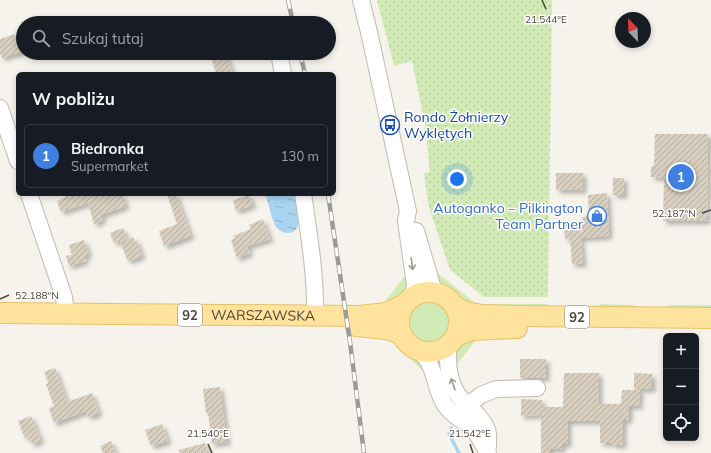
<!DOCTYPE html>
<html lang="pl">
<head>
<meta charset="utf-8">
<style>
	body { margin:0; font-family:Mulish,sans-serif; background:#20242c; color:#f1f3f6 }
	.controls { position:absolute; right:12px; bottom:12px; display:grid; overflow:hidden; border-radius:6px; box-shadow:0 2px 6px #0003 }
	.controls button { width:36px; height:36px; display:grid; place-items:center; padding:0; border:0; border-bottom:1px solid #363941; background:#171b24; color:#f1f3f6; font:20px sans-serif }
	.compass { position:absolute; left:615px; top:12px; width:36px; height:36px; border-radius:50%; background:#171b24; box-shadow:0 2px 6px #0003; rotate:337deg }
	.you { position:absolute; left:457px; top:179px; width:14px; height:14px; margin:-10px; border:3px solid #fff; border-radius:50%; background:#1a73e8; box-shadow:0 0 0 6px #1a73e833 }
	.badge { display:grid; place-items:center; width:26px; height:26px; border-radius:50%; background:#0f766e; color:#fff; font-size:13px; font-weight:700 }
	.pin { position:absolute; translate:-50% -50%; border:2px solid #fff; box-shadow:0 1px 4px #0006 }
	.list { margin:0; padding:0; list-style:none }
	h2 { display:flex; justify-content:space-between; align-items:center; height:52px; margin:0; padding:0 16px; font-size:17px }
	h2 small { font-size:13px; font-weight:400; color:#9ea1a6 }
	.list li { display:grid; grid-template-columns:26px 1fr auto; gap:12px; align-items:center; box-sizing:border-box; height:64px; margin:0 8px 8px; padding:0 8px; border:1px solid #363941; border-radius:6px }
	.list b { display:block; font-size:15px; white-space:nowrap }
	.list p { margin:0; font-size:13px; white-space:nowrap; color:#9ea1a6 }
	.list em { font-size:13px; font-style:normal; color:#9ea1a6 }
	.icon { flex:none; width:22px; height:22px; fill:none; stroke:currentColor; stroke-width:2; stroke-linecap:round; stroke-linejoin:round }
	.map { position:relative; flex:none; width:711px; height:453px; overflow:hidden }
	.search { position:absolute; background:#171b24; box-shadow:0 2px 6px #0003; left:16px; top:16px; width:320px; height:44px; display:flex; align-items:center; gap:10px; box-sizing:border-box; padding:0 14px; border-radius:22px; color:#9ea1a6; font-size:15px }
	.panel { position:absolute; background:#171b24; box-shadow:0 2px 6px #0003; left:16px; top:72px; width:320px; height:124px; border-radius:6px }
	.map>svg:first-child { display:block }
</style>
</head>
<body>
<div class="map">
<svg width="711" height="453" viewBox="0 0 711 453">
	<defs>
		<pattern id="garden-dots" width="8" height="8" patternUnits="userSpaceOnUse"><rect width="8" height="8" fill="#d2eab5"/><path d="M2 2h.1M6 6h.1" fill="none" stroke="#b6ca9c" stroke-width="1.8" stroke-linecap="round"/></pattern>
		<pattern id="water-ripples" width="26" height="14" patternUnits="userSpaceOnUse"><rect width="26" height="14" fill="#a9d4f2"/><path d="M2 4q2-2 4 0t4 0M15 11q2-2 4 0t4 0" fill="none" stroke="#8caec5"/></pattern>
		<pattern id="building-hatch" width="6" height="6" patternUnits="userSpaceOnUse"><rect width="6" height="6" fill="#d8cfc1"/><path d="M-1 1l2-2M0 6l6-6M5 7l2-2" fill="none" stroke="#b1aa9e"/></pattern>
		<filter id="shadow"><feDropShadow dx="3.5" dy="3.5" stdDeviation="2" flood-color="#0004"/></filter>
	</defs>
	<rect width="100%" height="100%" fill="#f6f3ec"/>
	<!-- grass -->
	<path fill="#d2eab5" d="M435 271 478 305 464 304 453 293 438 282Z
		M410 275 408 284 398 300 383 304 404 277Z
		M406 321a24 24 0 1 1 48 0a24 24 0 1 1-48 0Z
		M488 304H547L548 310 485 309 486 305Z
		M600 304 634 305 633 308 599 309Z
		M669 305H711V313L669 309Z
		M470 338 477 339 457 364 453 365C456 350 457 347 470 338Z
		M402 348 418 359 426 372C417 368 408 356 402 348Z"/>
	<!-- garden -->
	<path fill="url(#garden-dots)" d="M377 0H552L548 297H484L450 270 428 204 424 173 430 172 425 124 412 61 394 66Z"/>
	<!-- water -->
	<path fill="url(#water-ripples)" d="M265 194H295C296 206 307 233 287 233 283 233 279 230 276 227 271 218 269 204 265 194Z"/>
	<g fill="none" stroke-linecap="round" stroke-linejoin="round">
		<!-- stream -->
		<path stroke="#a9d4f2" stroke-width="3.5" d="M451 428 449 434 459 453"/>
	</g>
	<!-- building -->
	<path fill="url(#building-hatch)" filter="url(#shadow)" d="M15 34 21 52 2 58 0 53V39Z
		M210 53H226L233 74H216Z
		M655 134H708L707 221H663L664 178 651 177V166H654Z
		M556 173H583V190H556Z
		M613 178H624V195H613Z
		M607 193 609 236 581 238 583 264H572L570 238 565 239 564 225 582 224V217L589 216 588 195Z
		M66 194H108V195L122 194 126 206 101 215 103 220 94 224 88 203 61 212 57 201 67 196Z
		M167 194H176L191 236 164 246 159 231 177 224Z
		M249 195 253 205 236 211 233 200Z
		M263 219 270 239 247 246 250 253 237 258 231 240 235 238 233 236 251 229 249 225Z
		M123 228 127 239 133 237 135 242 137 241 142 256 128 261 120 241 114 243 110 233Z
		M84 240 89 254 84 256 86 261 69 266 66 256 72 255 69 245Z
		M520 359H546V378H520Z
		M55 368 67 402 92 393 99 413 88 417 86 411 54 423 49 408 54 406 46 384 49 383 44 372Z
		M564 373H599V404H621L622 390H640L639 406H629V420H623V445H613V443H600V421H568V444H562V449H550V453H541V415L521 416V399L542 400V407H563Z
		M634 373 652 374V389H634Z
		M220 387 227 442 212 444 208 413H206L203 389Z
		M31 416 41 440 32 444 29 437 25 438 18 421Z
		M162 424 168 441 151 446 145 430Z
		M111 441 116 453H103L100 446Z
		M205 443 209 453H180L179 450Z"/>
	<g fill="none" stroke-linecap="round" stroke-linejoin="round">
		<!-- minor casing -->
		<g stroke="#c2bbae" stroke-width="18">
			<path id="minor" d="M361 0 369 32 408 211 406 221 415 285 413 297
				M279 53 283 74
				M0 108 18 161
				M29 194 64 297 66 314
				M303 194C309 234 316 276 315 317
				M416 231 434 292
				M449 344C446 362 449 386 462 400 471 409 482 417 487 429 489 434 488 442 488 447
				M419 350C423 355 428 359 430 365 436 378 437 393 445 405 451 414 460 419 469 425 478 433 482 443 488 453
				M468 405 481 395 496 389 537 388"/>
		</g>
		<!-- major casing -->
		<g stroke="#e6c16a" stroke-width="22">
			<g id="major">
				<circle cx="429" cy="322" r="30"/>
				<path d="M456 307 465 312 482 315 519 316 711 318"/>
				<path id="s1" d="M0 313 360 316 386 313 404 305"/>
				<path d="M356 326 386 329 402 334"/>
				<path d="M456 336 471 330 517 328"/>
			</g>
		</g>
		<!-- minor -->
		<use href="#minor" stroke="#fff" stroke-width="16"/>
		<!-- major -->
		<use href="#major" stroke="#ffe39c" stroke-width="20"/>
		<!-- rail casing -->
		<g stroke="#9a9a9a" stroke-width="4.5">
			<path id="rail" d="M288 0 293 23
				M300 53 305 74
				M328 194 350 342 364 453"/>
		</g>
		<!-- rail -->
		<use href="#rail" stroke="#fff" stroke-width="3" stroke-dasharray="9" stroke-linecap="butt"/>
	</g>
	<!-- one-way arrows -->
	<defs><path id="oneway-shaft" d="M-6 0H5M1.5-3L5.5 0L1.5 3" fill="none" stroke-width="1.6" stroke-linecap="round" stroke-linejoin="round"/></defs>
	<g stroke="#9c9892">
		<use href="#oneway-shaft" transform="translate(412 264) rotate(82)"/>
		<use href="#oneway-shaft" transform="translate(453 384) rotate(-109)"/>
	</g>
	<!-- ticks -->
	<path fill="none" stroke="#4b4439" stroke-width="1.5" d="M542 0 546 9M702 213 711 210M0 299 9 295M208 444 212 453M470 444 473 453"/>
	<!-- icons -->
	<defs>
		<g id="bus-ring" transform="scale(1)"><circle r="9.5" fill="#fff" stroke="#1a4fb4" stroke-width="1.5"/><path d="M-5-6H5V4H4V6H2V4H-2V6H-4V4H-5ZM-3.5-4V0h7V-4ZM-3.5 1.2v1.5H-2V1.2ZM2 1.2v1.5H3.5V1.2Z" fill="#1a4fb4"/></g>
		<g id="shop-ring" transform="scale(1)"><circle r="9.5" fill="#fff" stroke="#3f7fe0" stroke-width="1.5"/><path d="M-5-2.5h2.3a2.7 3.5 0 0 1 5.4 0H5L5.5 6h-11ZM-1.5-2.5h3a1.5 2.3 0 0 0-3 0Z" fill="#3f7fe0"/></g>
	</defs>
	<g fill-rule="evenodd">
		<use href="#bus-ring" x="390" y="125"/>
		<use href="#shop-ring" x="597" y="216"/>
	</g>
	<g text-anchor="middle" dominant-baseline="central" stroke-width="3" stroke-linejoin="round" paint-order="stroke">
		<!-- shield labels -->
		<g fill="#fff" stroke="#817c74" stroke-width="1">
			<rect x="178" y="304" width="24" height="22" rx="3"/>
			<rect x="565" y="306" width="24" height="22" rx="3"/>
		</g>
		<g font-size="13" font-weight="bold" fill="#4b4439">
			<text x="190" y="315">92</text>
			<text x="577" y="317">92</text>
		</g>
		<!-- transit labels -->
		<g font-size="14" fill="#164399" stroke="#fff" text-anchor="start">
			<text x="404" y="117">Rondo Żołnierzy<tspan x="404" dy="16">Wyklętych</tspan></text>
		</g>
		<!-- shop labels -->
		<g font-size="14" fill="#366cbe" stroke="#fff" text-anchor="end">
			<text x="583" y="208">Autoganko – Pilkington<tspan x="583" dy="16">Team Partner</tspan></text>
		</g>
		<!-- street labels -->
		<g font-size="14" fill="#4b4439" stroke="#fff">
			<text stroke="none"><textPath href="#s1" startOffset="263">WARSZAWSKA</textPath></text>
		</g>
	</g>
	<g font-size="10" text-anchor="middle" fill="#4b4439" stroke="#fff" stroke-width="3" stroke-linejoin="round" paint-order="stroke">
		<text x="546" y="23">21.544°E</text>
		<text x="674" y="217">52.187°N</text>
		<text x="37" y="299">52.188°N</text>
		<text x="208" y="437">21.540°E</text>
		<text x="470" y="437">21.542°E</text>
	</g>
</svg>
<div class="controls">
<button>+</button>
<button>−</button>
<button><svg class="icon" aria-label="locate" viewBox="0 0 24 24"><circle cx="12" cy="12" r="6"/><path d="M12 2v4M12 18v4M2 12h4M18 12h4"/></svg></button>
</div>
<svg class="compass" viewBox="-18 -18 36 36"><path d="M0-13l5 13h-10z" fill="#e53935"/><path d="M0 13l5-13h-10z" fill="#9ea1a6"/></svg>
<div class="you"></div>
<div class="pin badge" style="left:681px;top:177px;background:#3f7fe0">1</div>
<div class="search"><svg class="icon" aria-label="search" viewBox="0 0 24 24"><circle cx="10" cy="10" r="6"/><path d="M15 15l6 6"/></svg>Szukaj tutaj</div>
<section class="panel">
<h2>W pobliżu<small></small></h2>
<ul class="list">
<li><span class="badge" style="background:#3f7fe0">1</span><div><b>Biedronka</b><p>Supermarket</p></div><em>130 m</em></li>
</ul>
</section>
</div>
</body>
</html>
